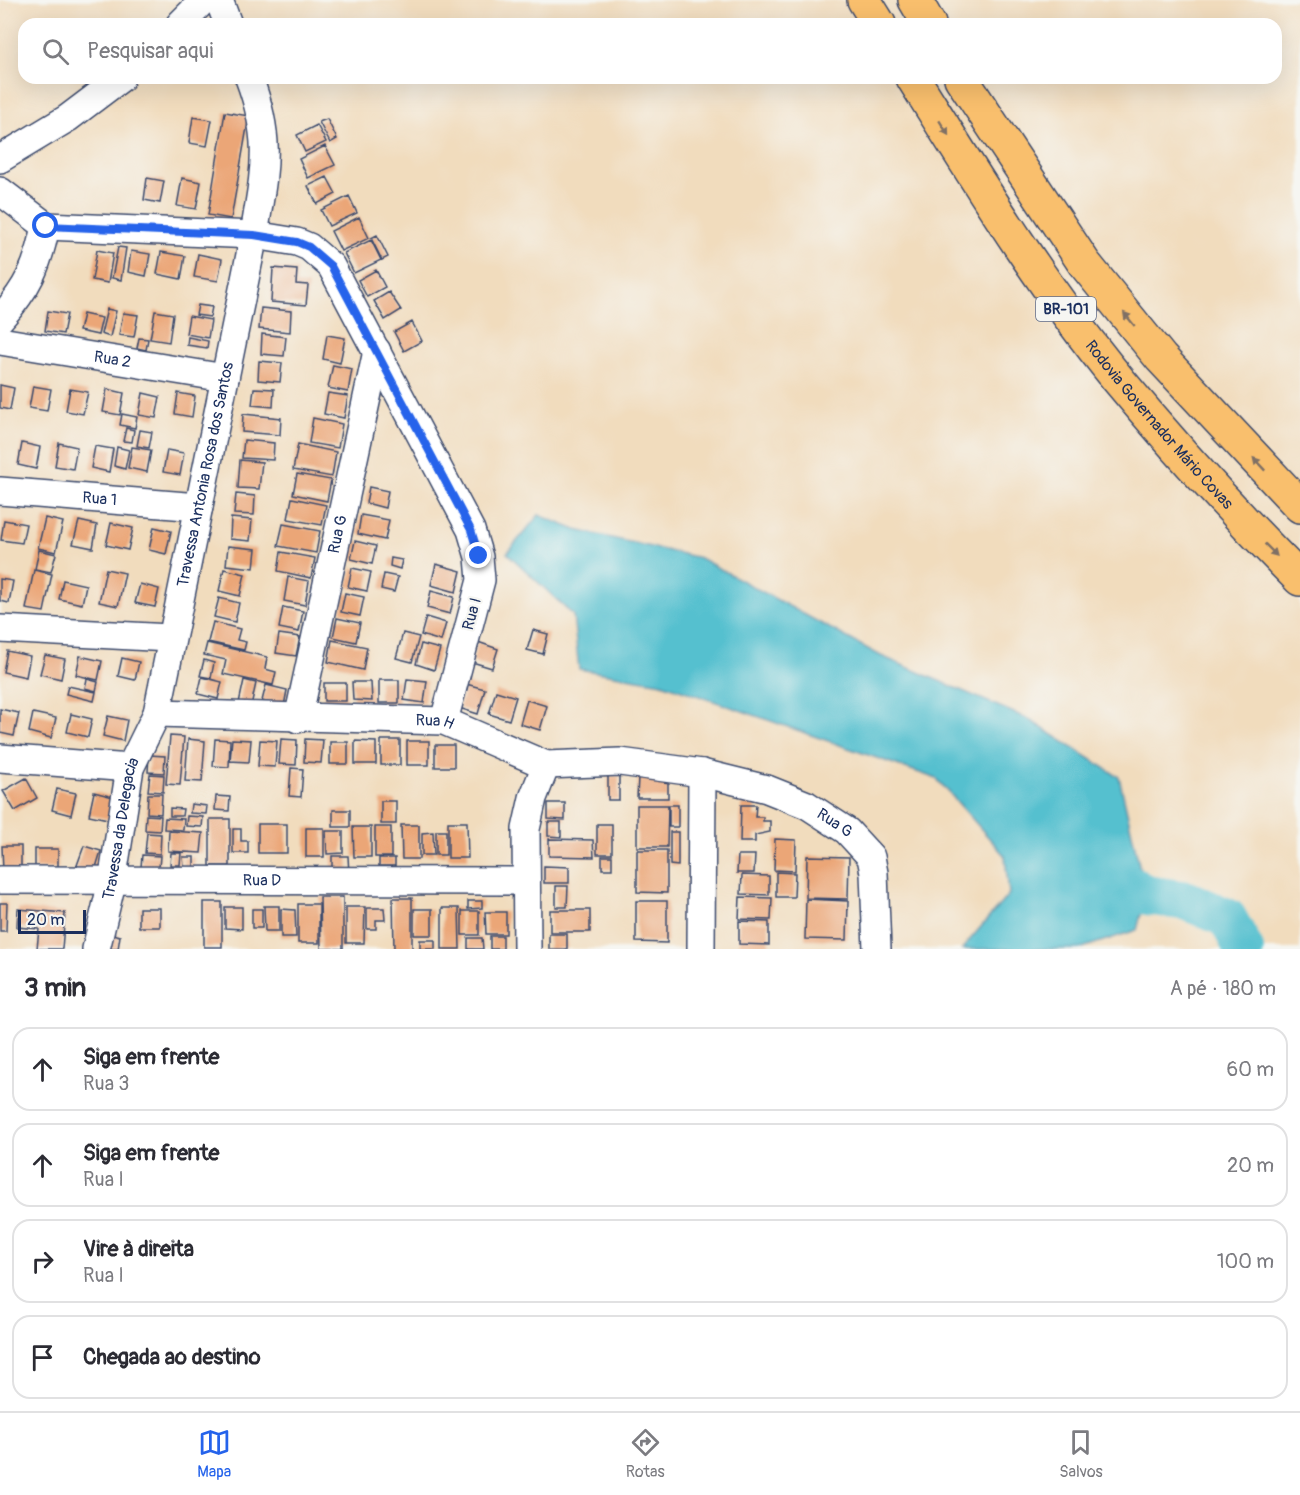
<!DOCTYPE html>
<html lang="pt">
<head>
<meta charset="utf-8">
<style>
	body { margin:0; font-family:Pangolin,sans-serif; background:#f2f2f3; color:#2b2b33 }
	.scale { position:absolute; left:18px; bottom:15px; width:68px; box-sizing:border-box; padding-left:6px; border:3px solid #1b2f5e; border-top:0; font-size:16px; line-height:21px; white-space:nowrap; color:#1b2f5e; -webkit-text-stroke:4px #f6f6f2; paint-order:stroke }
	.stop { position:absolute; width:18px; height:18px; margin:-14px; border:4px solid #2563eb; border-radius:50%; background:#fff }
	.stop.end { background:#2563eb; border-color:#fff; box-shadow:0 2px 6px #0008 }
	.list { margin:0; padding:0; list-style:none }
	h2 { display:flex; justify-content:space-between; align-items:center; height:78px; margin:0; padding:0 24px; font-size:26px }
	h2 small { font-size:20px; font-weight:400; color:#7c7c81 }
	.list li { display:grid; grid-template-columns:39px 1fr auto; gap:18px; align-items:center; box-sizing:border-box; height:84px; margin:0 12px 12px; padding:0 12px; border:2px solid #e1e1e2; border-radius:18px }
	.list b { display:block; font-size:22px; white-space:nowrap }
	.list p { margin:0; font-size:20px; white-space:nowrap; color:#7c7c81 }
	.list em { font-size:20px; font-style:normal; color:#7c7c81 }
	.icon { flex:none; width:33px; height:33px; fill:none; stroke:currentColor; stroke-width:2; stroke-linecap:round; stroke-linejoin:round }
	.map { position:relative; flex:none; width:1300px; height:949px; overflow:hidden }
	.search { position:absolute; background:#fff; box-shadow:0 6px 24px #0002; left:18px; right:18px; top:18px; height:66px; display:flex; align-items:center; gap:15px; box-sizing:border-box; padding:0 21px; border-radius:18px; color:#7c7c81; font-size:22px }
	.sheet { height:462px; background:#fff }
	nav { display:flex; justify-content:space-around; align-items:center; box-sizing:border-box; height:84px; border-top:2px solid #e1e1e2; background:#fff; font-size:16px; color:#7c7c81 }
	nav a { display:grid; justify-items:center; gap:3px }
	nav .on { color:#2563eb }
	.map>svg:first-child { display:block }
</style>
</head>
<body>
<div class="map">
<svg width="1300" height="949" viewBox="0 0 1300 949">
	<rect width="100%" height="100%" fill="#f6f6f2"/>
	<filter id="ink" filterUnits="userSpaceOnUse"><feTurbulence type="fractalNoise" baseFrequency=".0167" numOctaves="2"/><feDisplacementMap in="SourceGraphic" scale="12" xChannelSelector="R" yChannelSelector="G"/><feConvolveMatrix kernelMatrix="1 2 1 2 8 2 1 2 1" color-interpolation-filters="sRGB"/></filter>
	<filter id="wash" filterUnits="userSpaceOnUse"><feTurbulence type="fractalNoise" baseFrequency=".008" numOctaves="4" result="noise"/><feDisplacementMap in="SourceGraphic" scale="24" xChannelSelector="R" yChannelSelector="G"/><feGaussianBlur stdDeviation="1.35" result="paint"/><feColorMatrix in="noise" values="0 0 0 0 0 0 0 0 0 0 0 0 0 0 0 0 0 1.4 0 .05"/><feComposite in="paint" operator="in"/></filter>
	<g filter="url(#wash)">
		<rect width="100%" height="100%" fill="#f1dcbd"/>
		<!-- water -->
		<path fill="#55c0cf" stroke="#387896" stroke-width="1.5" d="M539 515 576 530 700 558 881 656 1028 719 1119 777 1146 895 1137 930 1079 949H962L1009 894 1005 856 937 779 662 683 579 669 573 615 507 553Z"/>
		<g fill="none" stroke-linecap="round" stroke-linejoin="round">
			<!-- river -->
			<path stroke="#55c0cf" stroke-width="40" d="M1098 865 1146 895 1188 901 1227 918 1244 949"/>
		</g>
		<g id="blocks">
			<!-- building -->
			<path fill="#eba677" d="M225 112 249 116 231 219 208 215Z
				M193 117 212 120 207 146 189 143Z
				M327 119 337 139 330 143 319 122Z
				M317 125 326 142 305 152 297 135Z
				M325 146 335 165 308 178 299 159Z
				M327 177 336 194 317 204 308 186Z
				M147 178 164 181 160 203 144 200Z
				M182 178 201 182 196 209 177 206Z
				M349 196 357 213 329 226 321 210Z
				M359 217 369 238 341 251 331 231Z
				M377 235 388 257 382 260 371 238Z
				M371 240 381 260 354 273 344 253Z
				M118 247 126 248 121 280 112 278Z
				M97 250 113 253 108 283 92 280Z
				M131 251 150 254 146 276 128 272Z
				M161 252 185 256 181 279 157 274Z
				M198 254 222 259 218 281 194 277Z
				M273 268 297 270 296 284 308 285 306 305 271 302Z
				M376 270 385 287 367 297 358 280Z
				M389 292 401 310 385 320 374 301Z
				M198 305 212 307 210 317 196 315Z
				M261 308 291 311 290 332 259 329Z
				M107 309 116 311 110 337 101 334Z
				M48 311 67 314 63 334 45 331Z
				M155 311 173 314 169 342 150 339Z
				M123 313 138 315 134 337 119 335Z
				M83 314 102 318 98 335 79 331Z
				M189 316 211 320 208 338 186 334Z
				M412 322 422 341 404 351 394 332Z
				M262 334 286 337 284 356 261 354Z
				M327 335 345 338 340 363 323 359Z
				M188 337 208 341 207 348 187 345Z
				M139 338 148 339 146 350 137 348Z
				M259 361 282 363 280 382 258 380Z
				M333 365 352 369 348 392 328 388Z
				M0 385 14 388 10 410 0 408Z
				M33 386 51 389 47 411 29 408Z
				M254 388 274 389 273 407 252 405Z
				M70 389 88 392 83 414 66 411Z
				M107 389 124 393 120 415 103 412Z
				M143 393 160 397 156 418 139 415Z
				M178 393 195 396 192 417 175 414Z
				M328 393 348 396 344 418 324 414Z
				M122 414 137 417 135 428 120 425Z
				M243 414 281 418 280 435 242 432Z
				M313 418 342 424 338 448 309 443Z
				M126 428 134 430 132 442 123 441Z
				M140 430 152 432 149 448 137 446Z
				M244 440 274 443 273 460 242 458Z
				M22 443 40 447 36 469 18 465Z
				M59 443 77 447 73 469 55 466Z
				M298 444 336 452 332 477 293 470Z
				M95 446 113 449 109 472 91 468Z
				M117 447 129 450 125 469 114 466Z
				M132 447 151 450 147 472 128 468Z
				M167 450 184 453 180 475 163 472Z
				M240 460 262 462 259 489 238 488Z
				M297 474 331 480 327 501 293 494Z
				M369 487 388 491 385 508 366 503Z
				M236 494 255 496 254 515 234 514Z
				M292 498 326 505 322 525 288 519Z
				M361 515 389 520 385 540 358 534Z
				M45 518 63 522 56 552 38 548Z
				M231 518 252 520 250 541 230 539Z
				M4 520 26 524 22 543 1 540Z
				M79 521 97 525 93 548 73 544Z
				M111 523 133 528 128 550 106 545Z
				M283 524 320 531 316 553 278 546Z
				M154 527 171 531 166 554 149 550Z
				M355 541 376 546 372 564 351 559Z
				M228 546 256 549 254 568 226 565Z
				M39 550 56 554 51 572 35 569Z
				M281 552 315 558 311 578 278 571Z
				M391 558 402 560 400 569 390 566Z
				M436 564 461 571 456 592 431 585Z
				M352 568 371 572 367 591 348 587Z
				M106 569 125 573 118 606 99 602Z
				M224 569 245 574 240 596 219 591Z
				M34 570 52 574 44 612 26 609Z
				M384 574 398 577 394 592 381 589Z
				M288 577 309 581 305 605 284 601Z
				M0 579 13 581 9 603 0 601Z
				M63 580 86 585 82 604 59 599Z
				M140 584 159 589 155 607 135 603Z
				M431 591 454 597 450 614 427 608Z
				M345 593 364 597 360 616 341 612Z
				M219 598 239 603 235 622 214 617Z
				M283 607 303 611 299 632 279 628Z
				M426 617 446 623 441 641 421 635Z
				M337 618 360 623 356 642 333 637Z
				M213 622 240 629 237 640 246 642 244 650 208 642Z
				M533 630 548 634 543 654 527 650Z
				M403 633 419 637 412 662 396 658Z
				M279 634 300 637 296 656 276 653Z
				M332 640 367 647 363 670 328 662Z
				M478 642 498 649 492 668 472 662Z
				M207 643 267 657 265 669 276 672 273 685 223 674 226 660 204 655Z
				M421 644 440 649 434 670 416 664Z
				M7 651 30 656 26 677 3 672Z
				M45 655 65 659 61 679 40 674Z
				M80 656 102 661 98 680 76 675Z
				M122 658 139 662 135 680 118 676Z
				M204 660 214 663 211 678 200 676Z
				M202 677 222 682 218 699 198 694Z
				M87 679 98 682 96 691 85 688Z
				M407 679 427 681 424 703 404 700Z
				M244 680 256 683 251 706 239 703Z
				M379 680H399V703H379Z
				M352 682H371L372 701 353 700Z
				M324 683H346V701H324Z
				M466 684 485 689 478 714 459 708Z
				M266 685 287 690 284 706 262 701Z
				M68 686 96 692 94 701 66 694Z
				M496 691 516 697 509 720 489 714Z
				M527 700 547 706 540 730 520 724Z
				M0 709 19 713 14 736 0 733Z
				M33 713 56 718 51 738 29 732Z
				M71 714 92 719 88 737 67 732Z
				M108 716 127 720 123 741 103 736Z
				M170 736 184 737 180 785 166 784Z
				M188 739 205 741 202 782 185 781Z
				M215 739 230 740 229 767 213 766Z
				M232 739 251 740 249 762 230 761Z
				M281 739 297 740 296 765 279 764Z
				M305 739 323 740 321 763 304 762Z
				M260 740 277 741 275 767 258 766Z
				M381 740H400V765H381Z
				M355 741 376 742V764H355Z
				M407 741H429V765H407Z
				M330 742H348V764H330Z
				M435 745H454V767H435Z
				M149 755 165 756 164 773 148 772Z
				M291 768 303 769 301 797 289 796Z
				M150 774 164 775 163 792 148 791Z
				M608 776H619V800H608Z
				M638 777H668V798H637Z
				M26 778 37 798 15 811 3 791Z
				M57 789 76 793 71 815 52 810Z
				M94 792 113 797 108 819 89 815Z
				M148 794H162L161 814 147 813Z
				M216 796 230 797 229 811 215 810Z
				M381 801H396V824H381Z
				M548 803H565V820L548 819Z
				M191 804 207 806 206 814 190 813Z
				M637 805H668L667 847H637Z
				M669 805H678V827H669Z
				M741 805H756L755 817H763V821H770V832L755 835V842H740Z
				M170 808 183 809 182 816H170Z
				M333 810H350V827H333Z
				M146 815 161 816 160 831 145 830Z
				M187 816 203 817 202 827 186 826Z
				M165 818 184 819 183 830 164 829Z
				M210 819H230V866H210Z
				M448 822H467L468 858H448Z
				M548 822H561V837L548 836Z
				M258 824H287V853H258Z
				M597 824H612V854H597Z
				M401 825H419V859H402Z
				M353 827H371V857H354Z
				M375 827H391V857H375Z
				M306 828H324V857H306Z
				M233 829H241V841H248V853H233Z
				M169 831 203 833 201 853 168 851Z
				M326 831H343V853L327 854Z
				M436 831H446V855H436Z
				M433 832 434 855H422V833Z
				M670 832H678V866L670 865Z
				M147 833 161 834 160 854 145 853Z
				M549 839 593 840 594 857 549 856Z
				M775 839 796 840 795 871 774 870Z
				M2 846H21V871H3Z
				M84 846 101 851 94 874 76 868Z
				M35 849H58V868L35 869Z
				M637 850H667V893L637 892Z
				M171 853H181L180 865H170Z
				M142 855 160 856 159 868 141 867Z
				M738 855H755L754 873H737Z
				M332 856H348L349 874H332Z
				M602 856H612V869H602Z
				M807 856 849 857 848 899 806 898Z
				M183 857H194V867H184Z
				M379 858H395V866H379Z
				M544 866 569 867V883H544Z
				M776 872 795 873 794 897H776Z
				M742 875 769 876V895L741 894Z
				M556 886H568L567 907H556Z
				M320 897H343V949H321Z
				M740 897 772 898 771 920 739 919Z
				M393 898H412V949H394Z
				M806 899 848 901 847 940 805 939Z
				M468 901H482V908L468 909Z
				M636 901H667V943L636 942Z
				M204 902H222V947H204Z
				M0 903H7L6 931H0Z
				M298 904H319V943H298Z
				M264 906H279V931H265Z
				M225 907H242V929L225 928Z
				M346 907H365L364 943H346Z
				M139 908H160V927H139Z
				M367 908H384L385 920H376V929H367Z
				M442 908H459L460 949H442Z
				M18 909 65 913 62 949H37L39 929 17 927Z
				M252 909H262V928H252Z
				M281 909 295 910 296 937H281Z
				M414 909H432V935H414Z
				M550 910H590V932H550Z
				M462 911H479V935H462Z
				M485 912H506V934H486Z
				M739 921 769 922V945L739 944Z
				M112 934 120 936 118 949H109Z
				M549 934H567V949H549Z
				M490 936H503V949H490Z
				M468 938H482L483 949H468Z
				M420 940H435V949H420Z"/>
		</g>
	</g>
	<g filter="url(#ink)">
		<use href="#blocks" fill-opacity="0" stroke="#3b496c" stroke-width="1.5"/>
		<g fill="none" stroke-linecap="round" stroke-linejoin="round">
			<!-- minor casing -->
			<g stroke="#3b496c" stroke-width="30">
				<g id="minor">
					<path d="M219 0 228 24"/>
					<path d="M180 24 204 0"/>
					<path d="M0 159 68 118 121 78"/>
					<path d="M0 191 46 226"/>
					<path d="M46 226 254 235 297 242 309 247 331 266 471 530 479 557 481 580 444 721"/>
					<path d="M0 319C28 288 38 266 46 226"/>
					<path id="s1" d="M0 341 225 378"/>
					<path id="s2" d="M0 491 199 507"/>
					<path d="M0 629 170 638"/>
					<path id="s3" d="M157 713 444 721 546 765 620 762 702 773 767 789 807 805 847 831 871 857 874 873 877 949"/>
					<path id="s4" d="M298 719 377 351"/>
					<path d="M0 758 130 768"/>
					<path id="s5" d="M0 880 526 881"/>
					<path id="s6" d="M96 949 112 882 130 768 157 713 254 235C264 171 273 142 249 78"/>
					<path d="M527 949 526 829 533 798 546 765"/>
					<path d="M701 949 702 773"/>
				</g>
			</g>
			<!-- highway casing -->
			<g stroke="#3b496c" stroke-width="36">
				<g id="highway">
					<path d="M864 0 879 24"/>
					<path d="M915 0 929 24"/>
					<path id="s7" d="M913 78C977 180 1040 284 1117 378 1175 448 1236 515 1300 579"/>
					<path d="M961 78 1084 263 1161 358 1300 506"/>
				</g>
			</g>
			<!-- minor -->
			<use href="#minor" stroke="#fff" stroke-width="27"/>
			<!-- highway -->
			<use href="#highway" stroke="#f9bf6d" stroke-width="33"/>
		</g>
		<!-- one-way arrows -->
		<defs><path id="oneway-solid" d="M-6-.8H1V-3.2L6.5 0L1 3.2V.8H-6Z" transform="scale(1.5)"/></defs>
		<g fill="#7f7065">
			<use href="#oneway-solid" transform="translate(944 128) rotate(58)"/>
			<use href="#oneway-solid" transform="translate(1129 319) rotate(-129)"/>
			<use href="#oneway-solid" transform="translate(1259 464) rotate(-133)"/>
			<use href="#oneway-solid" transform="translate(1271 550) rotate(45)"/>
		</g>
	</g>
	<g fill="none" stroke-linecap="round" stroke-linejoin="round" filter="url(#ink)">
		<!-- route -->
		<path stroke="#2563eb" stroke-width="8" d="M46 226 254 235 297 242 309 247 331 266 471 530 479 556"/>
	</g>
	<g text-anchor="middle" dominant-baseline="central" stroke-width="4.5" stroke-linejoin="round" paint-order="stroke">
		<!-- shield labels -->
		<rect fill="#f6f6f2" stroke="#5d6b8a" stroke-width="1.5" x="1036" y="297" width="60" height="24" rx="4.5"/>
		<g font-size="15" font-weight="bold" fill="#1b2f5e">
			<text x="1066" y="309">BR-101</text>
		</g>
		<!-- street labels -->
		<g font-size="16" fill="#1b2f5e" stroke="#f6f6f2">
			<text stroke="none"><textPath href="#s1" startOffset="114">Rua 2</textPath></text>
			<text stroke="none"><textPath href="#s7" startOffset="426">Rodovia Governador Mário Covas</textPath></text>
			<text stroke="none"><textPath href="#s6" startOffset="489">Travessa Antonia Rosa dos Santos</textPath></text>
			<text stroke="none"><textPath href="#s2" startOffset="100">Rua 1</textPath></text>
			<text stroke="none"><textPath href="#s4" startOffset="189">Rua G</textPath></text>
			<text transform="translate(472 614) rotate(-75)">Rua I</text>
			<text stroke="none"><textPath href="#s3" startOffset="278">Rua H</textPath></text>
			<text stroke="none"><textPath href="#s3" startOffset="698">Rua G</textPath></text>
			<text stroke="none"><textPath href="#s6" startOffset="123">Travessa da Delegacia</textPath></text>
			<text stroke="none"><textPath href="#s5" startOffset="262">Rua D</textPath></text>
		</g>
	</g>
</svg>
<div class="scale">20 m</div>
<div class="stop" style="left:46px;top:226px"></div>
<div class="stop end" style="left:479px;top:556px"></div>
<div class="search"><svg class="icon" aria-label="search" viewBox="0 0 24 24"><circle cx="10" cy="10" r="6"/><path d="M15 15l6 6"/></svg>Pesquisar aqui</div>
</div>
<section class="sheet">
<h2>3 min<small>A pé · 180 m</small></h2>
<ul class="list">
<li><svg class="icon" aria-label="ahead" viewBox="0 0 24 24"><path d="M12 20V5M6 11l6-6 6 6"/></svg><div><b>Siga em frente</b><p>Rua 3</p></div><em>60 m</em></li>
<li><svg class="icon" aria-label="ahead" viewBox="0 0 24 24"><path d="M12 20V5M6 11l6-6 6 6"/></svg><div><b>Siga em frente</b><p>Rua I</p></div><em>20 m</em></li>
<li><svg class="icon" aria-label="right" viewBox="0 0 24 24"><path d="M7 20v-9h11M14 6l5 5-5 5"/></svg><div><b>Vire à direita</b><p>Rua I</p></div><em>100 m</em></li>
<li><svg class="icon" aria-label="arrive" viewBox="0 0 24 24"><path d="M6 21V4h12l-3 4 3 4H6"/></svg><div><b>Chegada ao destino</b></div></li>
</ul>
</section>
<nav>
<a class="on"><svg class="icon" aria-label="map" viewBox="0 0 24 24"><path d="M3 6l6-2 6 2 6-2v14l-6 2-6-2-6 2zM9 4v14M15 6v14"/></svg>Mapa</a>
<a><svg class="icon" aria-label="directions" viewBox="0 0 24 24"><path d="M12 3l9 9-9 9-9-9zM9 14v-3h6M13 9l2 2-2 2"/></svg>Rotas</a>
<a><svg class="icon" aria-label="saved" viewBox="0 0 24 24"><path d="M7 4h10v16l-5-4-5 4z"/></svg>Salvos</a>
</nav>
</body>
</html>
